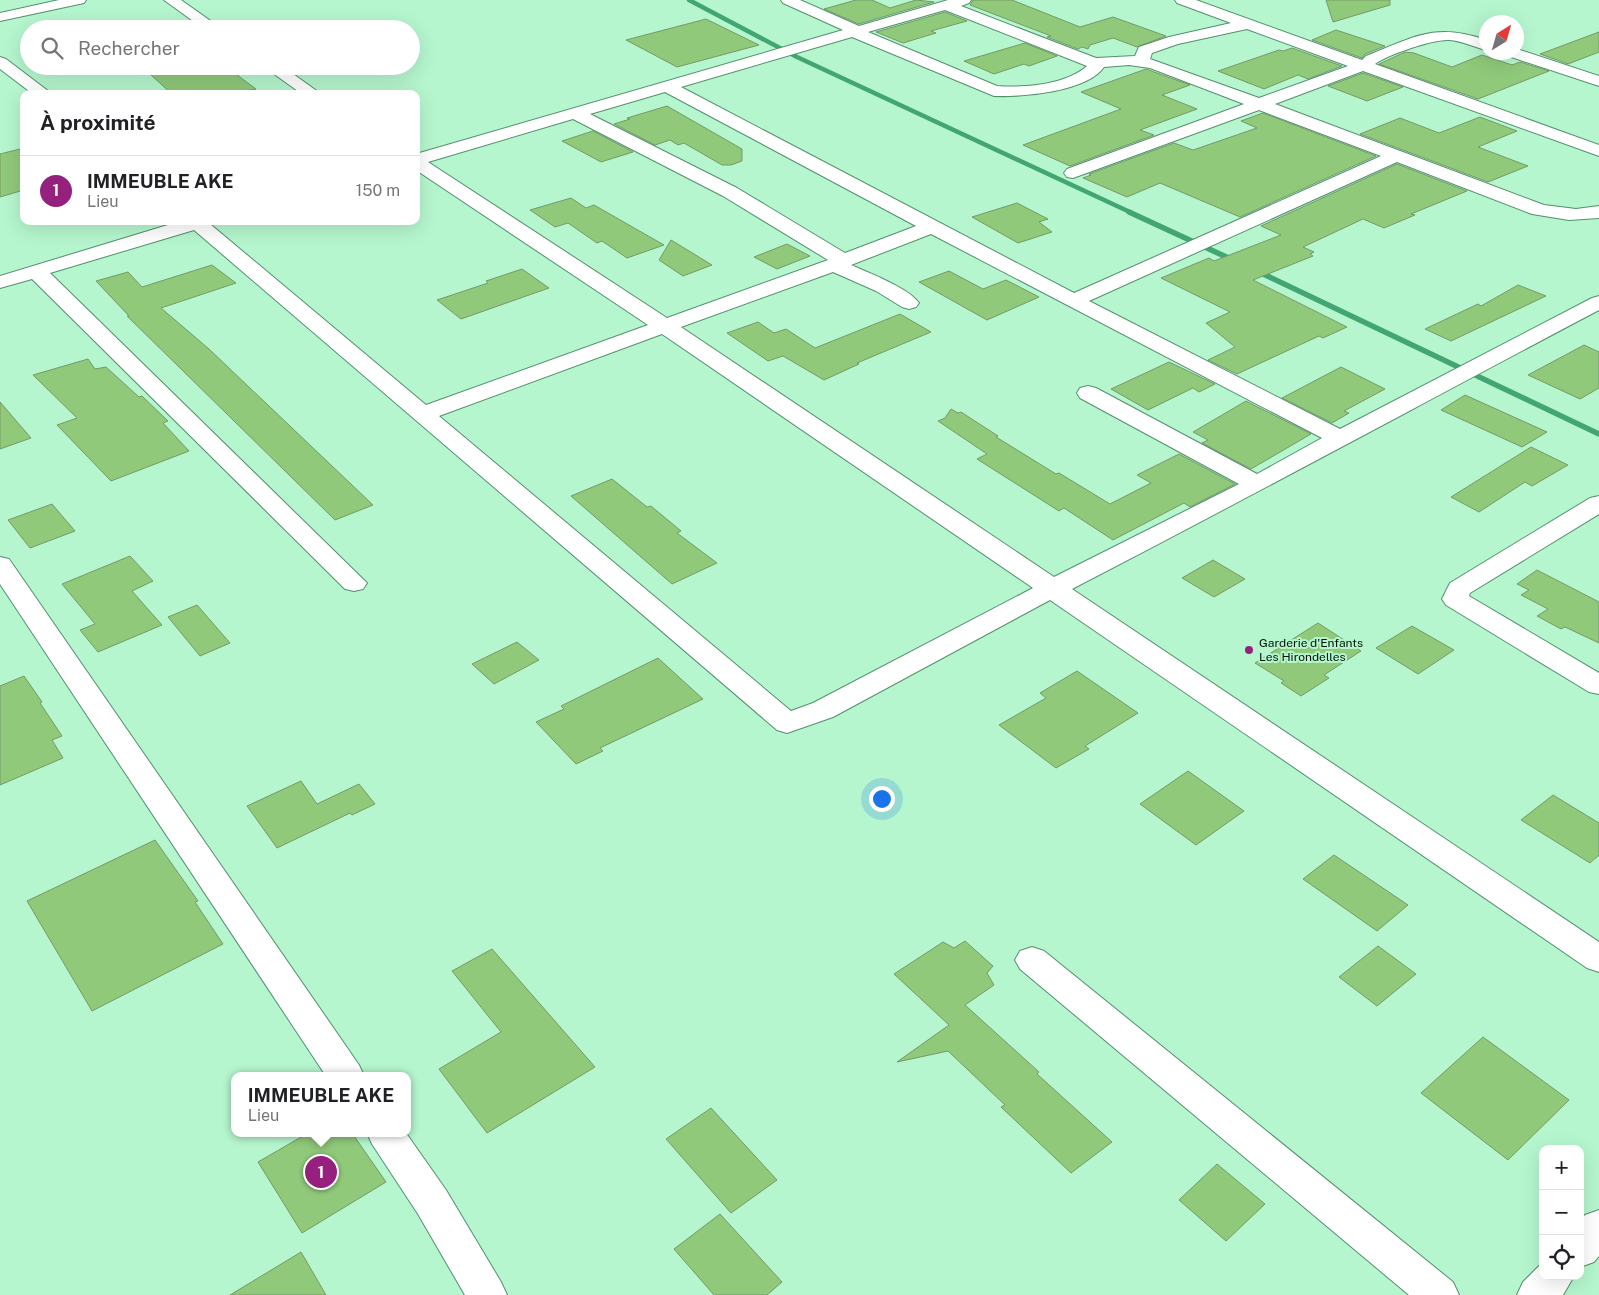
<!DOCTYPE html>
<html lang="fr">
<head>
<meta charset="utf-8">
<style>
	body { margin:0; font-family:"Public Sans",sans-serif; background:#f2f2f2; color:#202124 }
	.controls { position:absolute; right:15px; bottom:15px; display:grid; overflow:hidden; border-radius:10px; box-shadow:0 5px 20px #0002 }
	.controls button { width:45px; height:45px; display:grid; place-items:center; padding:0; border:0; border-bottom:1px solid #e0e0e0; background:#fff; color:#202124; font:25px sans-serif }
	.compass { position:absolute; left:1479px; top:15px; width:45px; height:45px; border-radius:50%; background:#fff; box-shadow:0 5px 20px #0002; rotate:37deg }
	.you { position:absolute; left:881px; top:798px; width:18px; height:18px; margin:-12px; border:4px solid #fff; border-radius:50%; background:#1a73e8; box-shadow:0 0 0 8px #1a73e833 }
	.badge { display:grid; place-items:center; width:32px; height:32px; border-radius:50%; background:#95207e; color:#fff; font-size:16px; font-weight:700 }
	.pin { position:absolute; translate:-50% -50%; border:2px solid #fff; box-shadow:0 1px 5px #0006 }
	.popup { position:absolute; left:231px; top:1072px; width:180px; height:65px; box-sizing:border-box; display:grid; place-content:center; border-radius:10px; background:#fff; filter:drop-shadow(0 1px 4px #0005); font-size:16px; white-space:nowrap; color:#757577 }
	.popup b { font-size:19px; color:#202124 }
	.popup::after { content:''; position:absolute; left:50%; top:100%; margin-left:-10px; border:10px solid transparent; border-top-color:#fff }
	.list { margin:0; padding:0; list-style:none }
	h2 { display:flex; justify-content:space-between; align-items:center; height:65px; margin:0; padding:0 20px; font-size:21px }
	h2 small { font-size:16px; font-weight:400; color:#757577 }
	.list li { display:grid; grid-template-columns:32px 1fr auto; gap:15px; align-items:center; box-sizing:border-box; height:70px; padding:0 20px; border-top:1px solid #e0e0e0 }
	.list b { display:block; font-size:19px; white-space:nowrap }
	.list p { margin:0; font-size:16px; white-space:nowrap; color:#757577 }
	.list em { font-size:16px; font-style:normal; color:#757577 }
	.icon { flex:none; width:28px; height:28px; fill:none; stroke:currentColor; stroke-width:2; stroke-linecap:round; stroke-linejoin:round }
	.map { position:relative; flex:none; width:1599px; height:1295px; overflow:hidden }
	.search { position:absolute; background:#fff; box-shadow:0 5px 20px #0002; left:20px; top:20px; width:400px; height:55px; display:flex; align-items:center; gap:12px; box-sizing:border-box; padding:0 18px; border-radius:28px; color:#757577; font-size:19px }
	.panel { position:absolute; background:#fff; box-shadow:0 5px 20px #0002; left:20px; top:90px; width:400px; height:135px; border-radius:10px }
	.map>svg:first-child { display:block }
</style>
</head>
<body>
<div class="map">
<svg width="1599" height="1295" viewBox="0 0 1599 1295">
	<rect width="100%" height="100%" fill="#b5f6ce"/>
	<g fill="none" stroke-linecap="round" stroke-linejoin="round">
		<!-- stream-far1 -->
		<path stroke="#41a672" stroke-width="4.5" d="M689 0 797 57 1132 213"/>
		<!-- stream -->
		<path stroke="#41a672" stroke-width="5.5" d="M1129 212 1235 261
			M1257 271 1599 434"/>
	</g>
	<!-- building -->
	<path fill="#90c97a" stroke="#759a67" d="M856 0H872L890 8 916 0 934 2 859 24 824 9Z
		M973 0H1012L1080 27 1113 17 1166 36 1137 47 1113 38 1090 45 1088 49 1082 47 1078 49 1047 37 1051 36 970 5Z
		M1326 0H1390V5L1333 22Z
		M945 12 967 21 931 31 936 33 903 43 876 32Z
		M706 19 759 45 677 67 626 40Z
		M1336 30 1385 46 1365 54 1362 58 1312 40Z
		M1599 32V52L1568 64 1540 54Z
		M1025 43 1057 56 1029 66 1024 64 994 74 964 61Z
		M1292 48 1342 66 1308 79 1298 75 1264 89 1218 71 1279 50 1283 51Z
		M1405 52 1414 53 1452 67 1482 55 1512 65 1520 62 1549 71 1478 99 1379 64Z
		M141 66H186L192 71 213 66H225L256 89 234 94H172Z
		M1146 69 1190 85 1162 95 1197 109 1140 130 1154 135 1070 166 1023 145 1121 109 1081 92Z
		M1363 73 1403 87 1367 101 1328 86Z
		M667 106 742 149V161L731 165H722L684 143 678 145 670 140 655 145 614 124 630 119 627 118Z
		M1263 113 1376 156 1240 217 1160 183 1127 197 1083 178 1091 175 1089 174 1174 143 1193 150 1257 128 1241 121Z
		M1480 117 1517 131 1478 147 1528 166 1488 182 1360 134 1400 118 1439 133Z
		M593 131 633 152 601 162 562 141Z
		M24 148V190L0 197V154Z
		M1397 164 1467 191 1411 214 1415 215 1384 228 1363 219 1303 247 1314 252 1310 254 1313 256 1253 280 1347 327 1323 338 1319 336 1237 374 1208 360 1235 347 1206 323 1230 312 1161 278 1209 258 1214 261 1281 235 1261 226Z
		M571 198 586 208 594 205 664 245 627 258 602 241 597 243 568 223 555 227 530 210Z
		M1017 203 1048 219 1039 222 1052 232 1018 243 972 217Z
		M671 240 712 265 683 276 659 260Z
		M787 244 810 256 777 269 754 257Z
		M212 265 236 283 161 308 209 349 373 505 335 520 127 316H129L96 281 128 272 142 287Z
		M522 269 549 288 461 319 437 300 488 283 486 281Z
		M949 271 983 289 1006 280 1039 297 987 320 919 282Z
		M1518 285 1546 296 1451 341 1425 329 1478 304 1481 306Z
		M900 314 931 332 857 363 859 364 824 380 783 356 768 361 727 333 758 322 774 333 786 329 815 348Z
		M1584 345 1599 352V388L1580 399 1528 375Z
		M88 359 95 369 106 367 139 397 142 396 168 421 163 423 189 451 111 481 57 425 77 418 33 375Z
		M1169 362 1215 384 1199 392 1193 388 1148 410 1111 389Z
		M1341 367 1385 389 1344 411 1349 413 1332 423 1282 398Z
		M1465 395 1547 432 1522 447 1441 410Z
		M1246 401 1311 434 1251 469 1202 443 1208 440 1193 432Z
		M0 402 31 438 0 449Z
		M951 409 958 413 961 412 998 436 996 437 1056 474 1059 473 1110 504 1151 483 1137 475 1179 454 1235 484 1190 507 1184 503 1113 540 1064 508 1059 511 977 459 987 454 938 421 945 418Z
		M1531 447 1568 465 1532 486 1525 482 1479 512 1451 497Z
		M612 479 647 507 651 506 681 531 677 533 717 563 672 584 571 496Z
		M52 504 75 531 30 548 8 520Z
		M130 556 153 581 132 591 162 625 98 652 80 630 95 624 62 584Z
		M1213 560 1245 579 1214 597 1182 578Z
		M1537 570 1599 602V643L1565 627 1561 629 1537 616 1548 609 1521 595 1529 590 1517 584Z
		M197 605 230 643 200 656 168 617Z
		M1318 623 1361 651 1324 675 1329 678 1301 696 1281 683 1284 681 1255 663Z
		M1412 626 1454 650 1418 674 1376 648Z
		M517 642 539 660 494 684 472 664Z
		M658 658 703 699 600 748 603 751 576 764 536 722 564 709 561 706Z
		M1077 671 1138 713 1085 746 1089 749 1056 768 999 725 1046 698 1040 693Z
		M24 676 42 702 40 703 62 736 52 740 63 758 0 785V686Z
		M1188 771 1244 811 1196 845 1140 804Z
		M301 781 317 804 359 784 375 804 352 815 350 813 277 848 247 806Z
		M1553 795 1599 823V855L1590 863 1521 820Z
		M155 840 198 901 195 902 223 944 92 1011 27 901Z
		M1334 855 1408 905 1377 931 1303 879Z
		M965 941 993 966 987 973 994 985 965 1005 1039 1072 1037 1074 1112 1142 1071 1173 1001 1107 1005 1105 948 1051 897 1062 949 1025 894 974 943 942 954 948Z
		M1378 946 1416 974 1377 1006 1339 977Z
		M492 949 595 1067 487 1133 439 1069 501 1032 452 971Z
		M1483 1037 1569 1100 1508 1160 1421 1093Z
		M711 1108 777 1180 731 1213 666 1139Z
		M308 1133H352L386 1182 302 1233 258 1162Z
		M1217 1164 1265 1204 1226 1241 1179 1200Z
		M720 1214 782 1282 767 1295H714L674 1249Z
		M301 1252 326 1295H230Z"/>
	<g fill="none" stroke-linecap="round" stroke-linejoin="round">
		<!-- minor casing -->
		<g stroke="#52906d" stroke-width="2">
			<path id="minor" d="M59 0H86L84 3 0 21V13Z
				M164 0H181L222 29H204Z
				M781 0H800L859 26 948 0H971L969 3 961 6 1096 58 1135 56 1139 47 1169 37 1231 23 1177 3 1175 0H1196L1362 60 1366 56C1414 37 1435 22 1486 40V50C1474 47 1462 41 1449 40 1433 39 1387 55 1375 64L1599 145V156L1363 71 1275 104 1544 205 1576 209 1599 206V218L1569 220 1532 214 1397 162 1089 301 1340 429 1592 298 1599 296V310C1423 403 1248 498 1072 589L1599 942V972L1587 968 1050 600 833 717 787 733 777 730 194 230 50 273 367 583 363 589 354 591 345 589 32 279 0 288V276L181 221H211L210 224 426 405 648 325 416 170V154L843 30 783 3ZM945 10 1087 66C1065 85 1025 88 997 86L868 32ZM1247 29 1348 66 1259 98 1150 59 1152 53 1178 44ZM852 37 994 96C1022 97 1087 92 1104 67L1129 65 1150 68 1244 104 1067 169 1064 173 1067 177 1073 178 1259 110 1381 156 1074 293 681 87ZM665 92 916 226 845 253 737 188 590 114ZM573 119 723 196 828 260 667 318 428 162ZM931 234 1322 438 1257 474 1096 388 1088 386 1080 388 1077 393 1080 398 1239 484 1054 577 681 327 833 272 876 291 902 307 909 309 916 307 919 303C909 288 869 273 851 265ZM662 334 1033 588 813 703 791 711 439 416Z
				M1517 49 1599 76V86L1505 55 1504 52H1516Z
				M0 57 6 59 52 94H33L0 69Z
				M263 66H282L321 94H302Z
				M1599 496V514L1470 593 1469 596 1599 673V694L1589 692 1446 605 1442 599 1450 583 1590 498Z
				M0 557 9 559 359 1065 364 1076H326L0 584Z
				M1032 947 1044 951 1453 1282 1459 1295H1409L1020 969 1015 960 1020 951Z
				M367 1133H406L446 1190 501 1282 507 1295H465L418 1214 372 1144Z
				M1599 1210V1256L1594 1262 1580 1267V1221L1585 1215Z
				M1543 1262V1276H1574L1563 1295H1517L1523 1282Z"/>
		</g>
		<!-- minor -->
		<use href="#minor" fill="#fff" fill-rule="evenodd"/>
	</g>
	<!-- markers -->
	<circle fill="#95207e" stroke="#b5f6ce" stroke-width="2" cx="1249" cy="650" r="5"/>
	<g text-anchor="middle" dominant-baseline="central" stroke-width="4" stroke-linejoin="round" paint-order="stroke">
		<!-- poi labels -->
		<g font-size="12" fill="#001005" stroke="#b5f6ce" text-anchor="start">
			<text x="1259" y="643">Garderie d'Enfants<tspan x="1259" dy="14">Les Hirondelles</tspan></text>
		</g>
	</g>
</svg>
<div class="controls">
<button>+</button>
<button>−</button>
<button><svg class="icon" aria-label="locate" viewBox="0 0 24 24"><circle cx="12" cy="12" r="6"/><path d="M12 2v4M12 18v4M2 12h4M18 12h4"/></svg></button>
</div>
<svg class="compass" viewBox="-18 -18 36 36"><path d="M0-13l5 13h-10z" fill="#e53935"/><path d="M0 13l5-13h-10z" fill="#757577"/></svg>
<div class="you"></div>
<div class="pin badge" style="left:321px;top:1172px">1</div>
<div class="popup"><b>IMMEUBLE AKE</b>Lieu</div>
<div class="search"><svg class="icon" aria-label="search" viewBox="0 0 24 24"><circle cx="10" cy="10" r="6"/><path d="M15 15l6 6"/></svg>Rechercher</div>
<section class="panel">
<h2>À proximité<small></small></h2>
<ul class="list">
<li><span class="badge">1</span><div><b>IMMEUBLE AKE</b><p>Lieu</p></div><em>150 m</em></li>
</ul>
</section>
</div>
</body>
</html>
